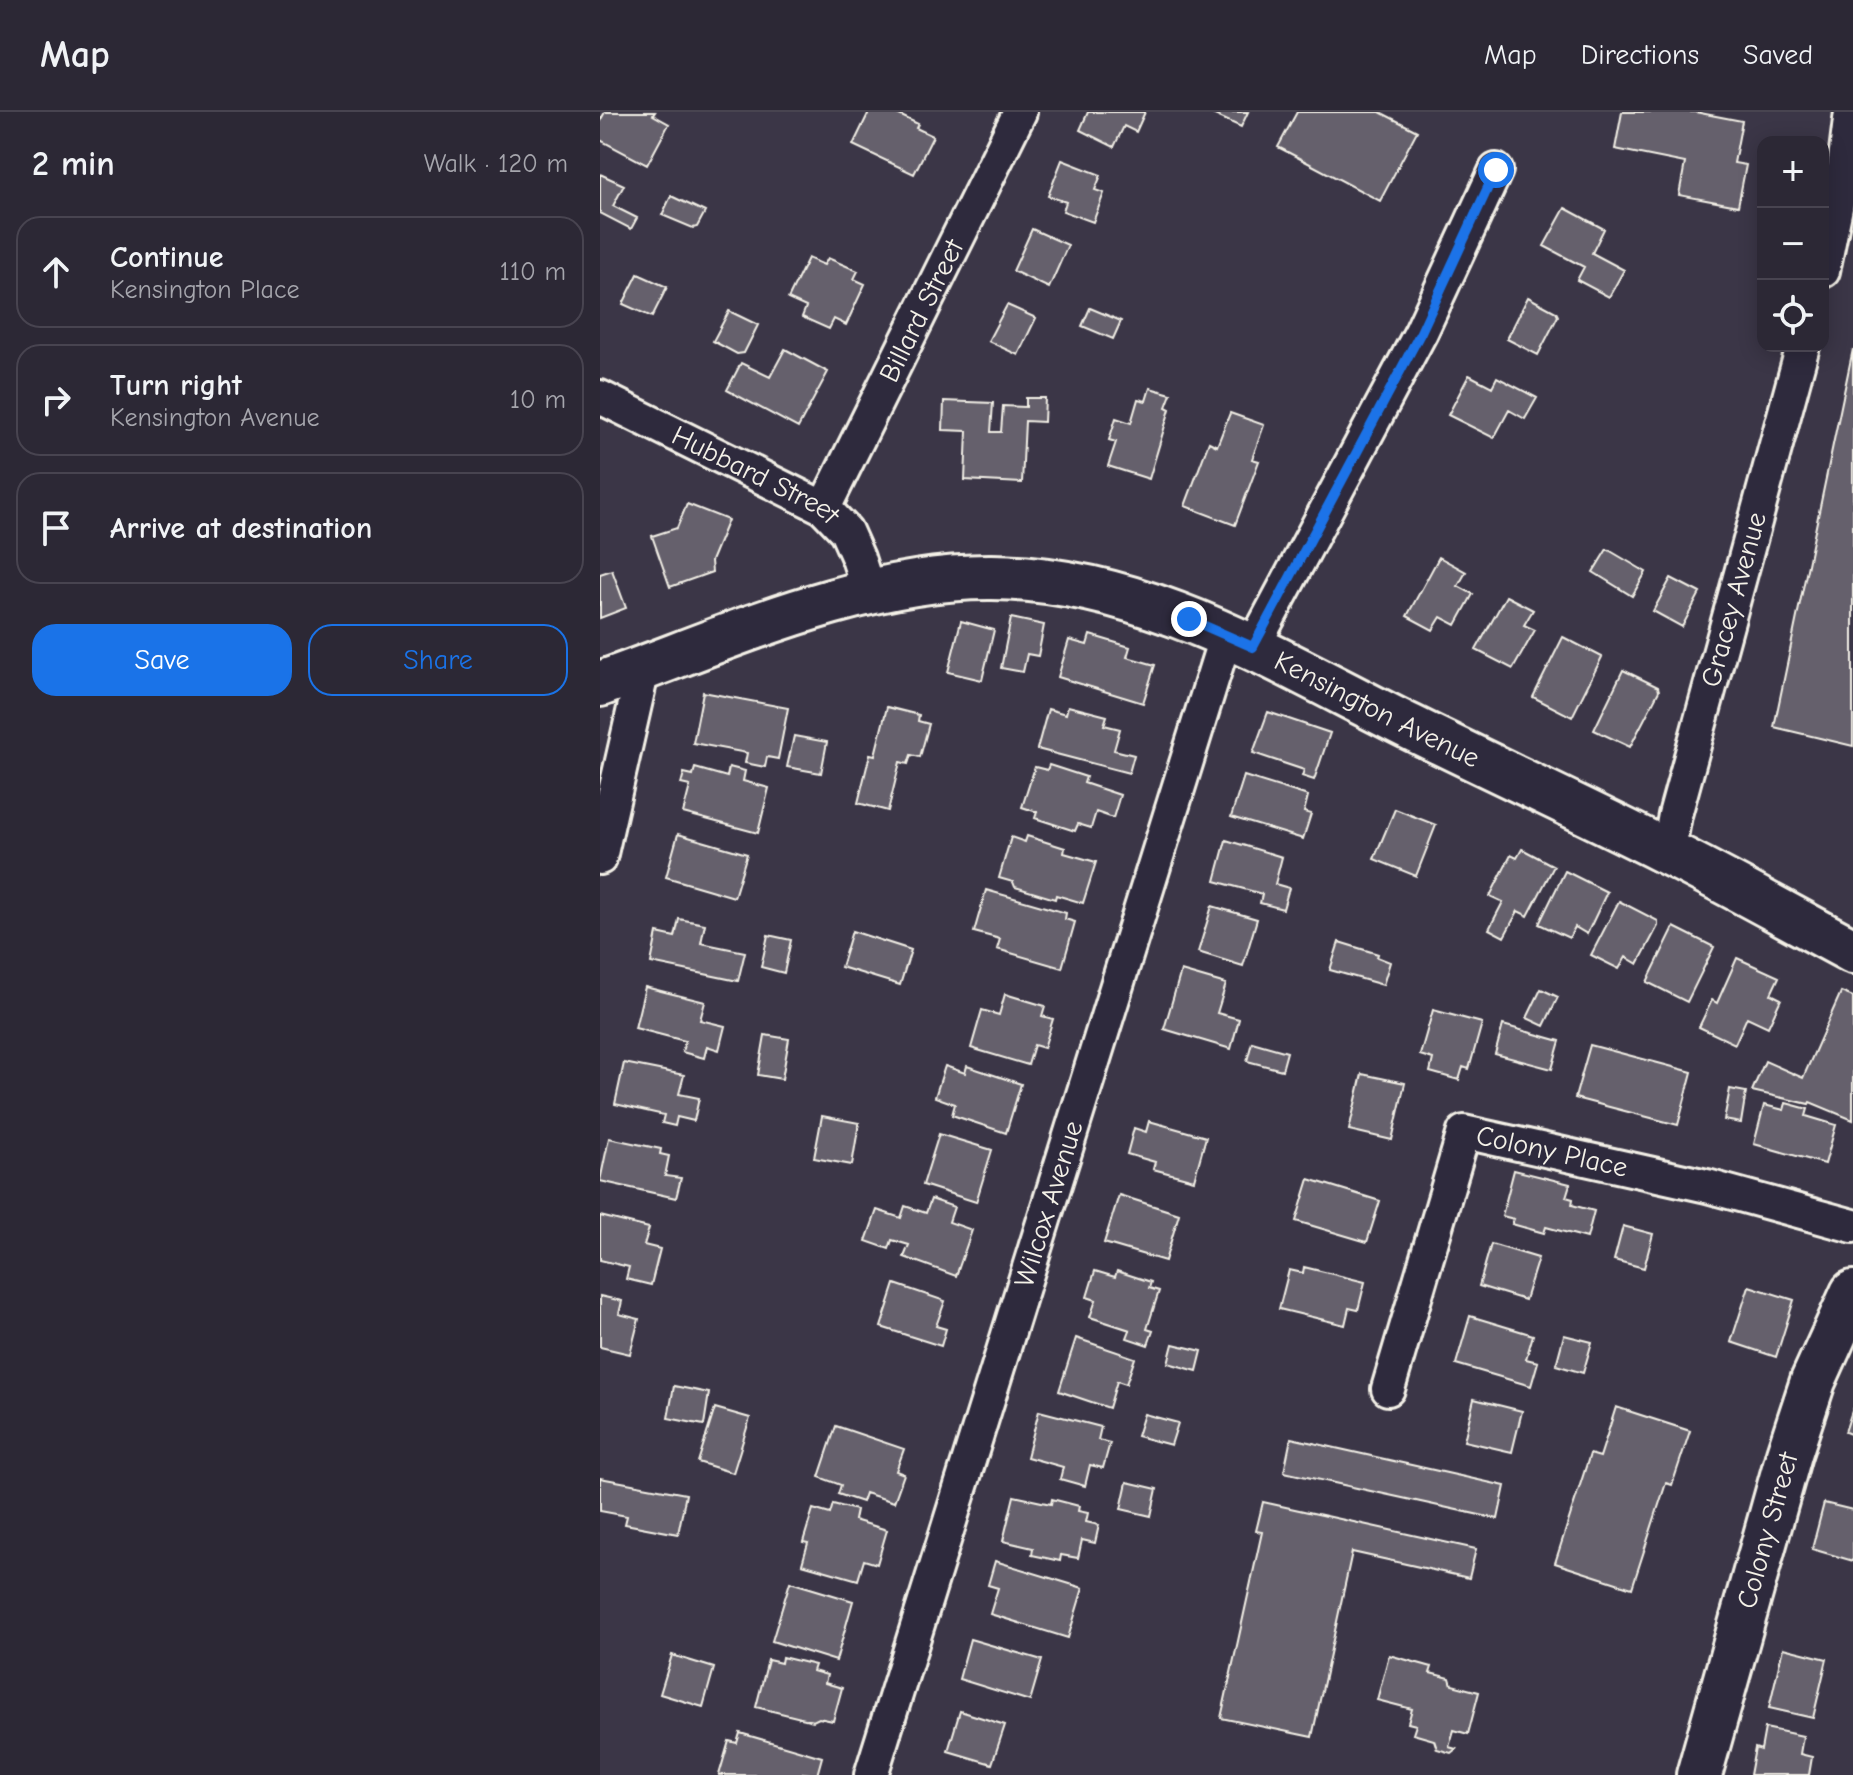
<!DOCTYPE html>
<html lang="en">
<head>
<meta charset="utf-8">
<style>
	body { margin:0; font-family:"Comic Neue",sans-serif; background:#34303d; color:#f1f3f6 }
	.controls { position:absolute; right:24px; top:24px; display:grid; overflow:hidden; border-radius:16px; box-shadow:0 4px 20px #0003 }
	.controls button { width:72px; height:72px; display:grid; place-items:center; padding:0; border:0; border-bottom:2px solid #484450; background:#2c2835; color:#f1f3f6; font:40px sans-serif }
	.stop { position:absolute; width:24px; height:24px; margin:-18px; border:6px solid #1a73e8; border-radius:50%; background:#fff }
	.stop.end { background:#1a73e8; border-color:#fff; box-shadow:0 2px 8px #0008 }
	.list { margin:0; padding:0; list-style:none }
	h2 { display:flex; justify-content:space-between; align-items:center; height:104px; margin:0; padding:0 32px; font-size:34px }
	h2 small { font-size:26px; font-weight:400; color:#a6a6ad }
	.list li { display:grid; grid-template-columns:52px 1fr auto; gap:24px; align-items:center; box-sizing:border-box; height:112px; margin:0 16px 16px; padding:0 16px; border:2px solid #484450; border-radius:24px }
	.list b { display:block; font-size:30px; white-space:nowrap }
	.list p { margin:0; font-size:26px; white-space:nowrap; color:#a6a6ad }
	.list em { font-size:26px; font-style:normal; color:#a6a6ad }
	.actions { display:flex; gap:16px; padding:24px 32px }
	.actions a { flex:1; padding:18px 0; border:2px solid #1a73e8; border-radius:24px; text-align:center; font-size:28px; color:#1a73e8 }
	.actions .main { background:#1a73e8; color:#fff }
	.icon { flex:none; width:44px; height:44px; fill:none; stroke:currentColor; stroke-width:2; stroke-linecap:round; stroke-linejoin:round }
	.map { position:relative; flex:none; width:1253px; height:1663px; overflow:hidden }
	header { display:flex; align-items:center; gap:48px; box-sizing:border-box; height:112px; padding:0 40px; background:#2c2835; border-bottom:2px solid #484450 }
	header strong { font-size:38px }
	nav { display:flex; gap:44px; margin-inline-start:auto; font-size:28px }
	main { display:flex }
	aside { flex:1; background:#2c2835 }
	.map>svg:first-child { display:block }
</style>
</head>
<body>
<header>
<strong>Map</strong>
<nav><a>Map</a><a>Directions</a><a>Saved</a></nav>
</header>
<main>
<aside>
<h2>2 min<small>Walk · 120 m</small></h2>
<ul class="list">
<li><svg class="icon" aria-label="ahead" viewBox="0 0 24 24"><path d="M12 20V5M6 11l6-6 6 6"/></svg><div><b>Continue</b><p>Kensington Place</p></div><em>110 m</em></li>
<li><svg class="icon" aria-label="right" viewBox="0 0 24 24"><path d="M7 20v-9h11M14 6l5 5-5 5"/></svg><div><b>Turn right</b><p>Kensington Avenue</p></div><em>10 m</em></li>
<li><svg class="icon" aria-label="arrive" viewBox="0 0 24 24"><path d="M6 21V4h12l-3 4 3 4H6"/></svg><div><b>Arrive at destination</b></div></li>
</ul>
<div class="actions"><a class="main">Save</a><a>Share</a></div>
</aside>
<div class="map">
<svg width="1253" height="1663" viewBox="0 0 1253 1663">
	<rect width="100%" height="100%" fill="#3b3647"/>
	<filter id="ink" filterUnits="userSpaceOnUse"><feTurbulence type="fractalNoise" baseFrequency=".0125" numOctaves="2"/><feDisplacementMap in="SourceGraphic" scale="16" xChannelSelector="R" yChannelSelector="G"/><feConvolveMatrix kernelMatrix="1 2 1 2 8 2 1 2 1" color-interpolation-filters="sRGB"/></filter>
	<g filter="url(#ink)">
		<!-- building -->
		<path fill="#65616c" stroke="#f4f1e8" stroke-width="2" d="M5 0H55L53 3 69 12 47 53 0 28V9Z
			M269 0H293L318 12 316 16 333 24 314 62 253 33Z
			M488 0H545L536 20 524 14 514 35 480 18Z
			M608 0H648L641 15Z
			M697 0H780L817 19 780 89 678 35Z
			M1022 0H1095L1142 9 1134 51 1146 53 1138 94 1079 83 1085 51 1015 37Z
			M462 48 501 63 495 78 504 81 493 110 463 99 466 90 448 84Z
			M0 62 24 73 13 94 37 106 31 117 0 101Z
			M71 84 105 100 97 115 93 116 62 103Z
			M965 96 1004 117 992 141 1024 158 1009 185 977 168 984 155 944 134Z
			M432 117 468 133 449 176 413 159Z
			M208 146 224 153 228 146 258 159 254 167 265 172 246 213 234 207 229 217 202 205 206 195 188 187Z
			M38 162 67 175 52 205 23 192Z
			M928 185 956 200 958 204 938 243 907 227Z
			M407 193 436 206 418 243 388 229Z
			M490 196 521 209 513 227 482 214Z
			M129 199 158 213 144 241 137 242 113 229Z
			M185 237 228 260 198 316 127 278 141 251 170 265Z
			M1253 237V634L1174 615Z
			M869 263 892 275 897 265 937 286 925 307 909 298 894 326 848 303Z
			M550 276 571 282 566 295 570 297 549 367 508 354 516 330 509 328 516 306 531 311 538 287 546 289Z
			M426 286H445L444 310 425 309 422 371 365 368 367 319 343 318 344 289 393 291 391 320H401L403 294 426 295Z
			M630 301 664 313 652 347 659 349 635 413 585 394 609 330 617 334Z
			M87 392 128 408 111 449 112 460 70 475 52 424 77 416Z
			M1007 437 1046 460 1032 484 993 460Z
			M839 445 866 460 858 474 873 482 856 513 841 505 833 518 807 504Z
			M12 458 26 496 0 506V462Z
			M1071 466 1100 481 1082 515 1053 499Z
			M906 484 933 498 924 513 935 518 913 557 876 538Z
			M411 506 444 513 438 544 427 542 423 560 401 556Z
			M361 509 394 518 382 568 348 560Z
			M490 523 530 535 527 545 555 553 543 591 458 565 469 528 487 533Z
			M963 525 1002 545 972 605 933 585Z
			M1023 558 1058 575 1059 579 1030 635 994 618Z
			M103 580 188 596 178 647 167 645 165 655 145 651 147 641 93 631Z
			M468 594 507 604 504 613 520 617 514 638 534 643 529 661 437 637 448 597 466 602Z
			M287 595 319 603 318 609 329 612 320 645 311 643 308 652 300 650 288 699 258 691 270 642 275 643Z
			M668 600 730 621 714 668 702 664 704 658 653 641Z
			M194 624 227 630 221 661 187 655Z
			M449 653 486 665 484 671 520 683 513 706 496 700 491 716 478 712 475 719 435 706 437 700 422 695 435 655 447 658Z
			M129 655 145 659 143 669 169 676 158 721 83 701 90 674 81 672 84 661 93 663 95 656 127 665Z
			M644 664 708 684 704 700 711 702 703 727 631 705Z
			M795 697 836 713 816 764 774 747Z
			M78 722 147 742 134 785 66 765Z
			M427 724 465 736 464 741 496 750 483 791 456 783 455 787 415 775 413 770 399 766 411 725 425 730Z
			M626 728 682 745 675 772 689 776 683 797 660 791 662 782 615 769Z
			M922 737 954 754 928 804 918 799 904 825 889 817 903 790 890 784 911 743 917 746Z
			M965 759 1007 780 987 822 975 815 969 826 939 812Z
			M386 778 466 801 465 807 475 810 462 856 397 837 400 827 374 820Z
			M1019 789 1058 809V814L1038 852 1026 845 1019 857 991 843Z
			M612 794 657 807 643 854 598 840Z
			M79 807 105 812 101 831 145 840 138 869 51 851 57 821 75 825Z
			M1074 815 1114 835 1087 890 1047 870Z
			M252 819 311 838 300 873 241 855Z
			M168 823 191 828 184 861 161 855Z
			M739 830 778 842 777 845 790 850 783 873 730 858Z
			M1137 846 1179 865 1171 882 1181 887 1168 915 1147 905 1135 932 1099 915 1112 888 1117 891Z
			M581 859 626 872 617 901 639 907 631 937 564 917Z
			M45 875 105 890 100 908 125 914 119 938 107 934 104 946 82 940 85 929 35 916Z
			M941 877 958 885 944 914 927 906Z
			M1241 880 1253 885V1008L1210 990 1209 992 1152 979 1165 949 1203 966Z
			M405 882 445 894 442 904 453 907 444 936 434 933 428 953 371 936 382 898 399 903Z
			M833 898 882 911 869 957 863 955 859 968 830 960 833 947 820 943Z
			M903 913 960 929 952 957 895 942Z
			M165 923 189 927 182 967 158 963Z
			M652 930 687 940 682 958 647 949Z
			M990 933 1092 960 1078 1013 975 986Z
			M24 951 84 963 79 982 99 986 94 1009 77 1005 75 1014 62 1011 64 1003 15 992Z
			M345 954 365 961 367 954 421 972 406 1021 352 1003 355 992 335 985Z
			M762 962 805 971 792 1028 749 1018Z
			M1130 977 1146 980 1141 1011 1124 1008Z
			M1186 991 1208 997 1206 1004 1236 1013 1225 1052 1154 1032 1164 993 1184 998Z
			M222 1004 259 1011 252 1053 214 1046Z
			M549 1009 606 1025 594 1068 553 1057 555 1050 527 1042 534 1016 546 1020Z
			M339 1022 392 1038 376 1090 323 1073Z
			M9 1026 61 1037 60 1042 69 1044 65 1064 81 1066 76 1086 0 1069Z
			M914 1058 970 1072 966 1085 973 1087 972 1093 994 1099 987 1126 946 1115 944 1121 912 1112 914 1107 902 1104Z
			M709 1067 780 1089 767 1130 696 1109Z
			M519 1083 579 1102 565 1149 504 1131Z
			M331 1087 354 1095 349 1110 372 1118 356 1164 304 1145 309 1133 292 1128 289 1137 266 1129 277 1098 301 1106 305 1094 326 1101Z
			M0 1104 49 1116 44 1133 60 1137 51 1173 26 1167 29 1155 0 1148Z
			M1023 1114 1053 1122 1044 1156 1014 1148Z
			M891 1132 938 1146 925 1188 879 1174Z
			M704 1155 765 1170 758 1198 749 1196 745 1213 679 1197 689 1158 703 1161Z
			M495 1159 515 1165 517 1159 551 1170 549 1176 559 1179 547 1217 553 1219 548 1233 527 1226 530 1218 490 1205 496 1188 487 1185Z
			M295 1172 345 1189 336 1214 346 1217 341 1234 281 1215Z
			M1149 1174 1194 1188 1176 1245 1131 1230Z
			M0 1184 22 1189 19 1202 39 1207 30 1242 0 1235Z
			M870 1204 933 1223 926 1247 938 1250 931 1274 856 1252Z
			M964 1223 992 1230 983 1261 956 1253Z
			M476 1226 535 1246 526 1272 517 1269 509 1296 459 1279Z
			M573 1232 602 1239 597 1259 568 1251Z
			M74 1274 109 1281 104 1313 68 1306Z
			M874 1287 922 1299 912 1340 864 1329Z
			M1016 1295 1090 1319 1072 1373 1066 1371 1032 1476 955 1451 990 1342 1000 1345Z
			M115 1296 150 1306 133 1361 98 1350Z
			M1253 1296V1323L1245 1320Z
			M439 1299 501 1315 498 1328 510 1331 503 1356 490 1353 485 1374 460 1367 463 1355 427 1345Z
			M544 1302 578 1311 571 1333 537 1324Z
			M236 1314 304 1337 296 1359 304 1362 294 1390 265 1381 262 1390 238 1382 241 1373 219 1365Z
			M691 1326 905 1374 898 1407 684 1360Z
			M0 1366 86 1382 78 1422 25 1412 27 1404 0 1399Z
			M527 1370 557 1377 551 1404 521 1397Z
			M414 1384 451 1392 452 1387 479 1394 478 1399 488 1401 486 1410 499 1413 495 1431 482 1428 478 1446 461 1443 460 1449 432 1443 433 1436 403 1429Z
			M663 1390 876 1437 869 1466 752 1440 712 1625 621 1606 662 1420 656 1419Z
			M1224 1391 1253 1398V1449L1212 1437Z
			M233 1392 256 1398 254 1408 287 1418 277 1452 264 1448 258 1468 202 1452 208 1431 203 1430 213 1397 230 1402Z
			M395 1449 483 1476 468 1526 390 1502 398 1476 388 1473Z
			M190 1470 253 1489 236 1549 172 1529Z
			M370 1527 442 1548 430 1589 359 1567Z
			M1183 1536 1227 1547 1213 1606 1169 1596Z
			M72 1543 114 1556 103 1595 60 1582Z
			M789 1543 832 1555 830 1561 850 1566 852 1573 879 1580 868 1622 854 1618 849 1635 856 1637 851 1641 837 1637 834 1628 813 1622 816 1613 808 1611 812 1597 777 1588Z
			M182 1545 215 1553 213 1559 227 1563 225 1571 242 1576 233 1609 219 1606 213 1609 156 1595 168 1548 181 1551Z
			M360 1599 405 1613 392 1652 348 1639Z
			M1165 1616 1203 1624 1200 1642 1212 1645 1209 1663H1150L1155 1636 1161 1638Z
			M140 1621 222 1645 217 1663 203 1661V1663H119L129 1629 137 1631Z"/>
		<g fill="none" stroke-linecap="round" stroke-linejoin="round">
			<!-- minor casing -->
			<g stroke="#f4f1e8" stroke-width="38">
				<g id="minor">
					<path d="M1223 159 1244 56 1251 0"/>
					<path id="s1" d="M0 285 224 396 246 419 258 446 269 480"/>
					<path id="s2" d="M224 396 420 0"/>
					<path d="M653 535 821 220 896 58"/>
					<path id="s3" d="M1068 741 1075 703 1203 234"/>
					<path d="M0 746 43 557"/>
					<path id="s4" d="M788 1277 864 1020 1107 1074 1253 1114"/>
					<path id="s5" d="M271 1663 626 523"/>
				</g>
			</g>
			<!-- secondary casing -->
			<g stroke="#f4f1e8" stroke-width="50">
				<g id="secondary">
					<path id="s6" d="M0 572C124 528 258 464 392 465 545 466 677 549 810 615 895 657 982 697 1067 740 1130 771 1191 806 1253 839"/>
					<path id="s7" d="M1099 1663 1189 1342 1213 1269 1253 1181"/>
				</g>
			</g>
			<!-- minor -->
			<use href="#minor" stroke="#2f2a3d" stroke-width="32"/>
			<!-- secondary -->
			<use href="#secondary" stroke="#2f2a3d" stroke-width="44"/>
		</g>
	</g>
	<g fill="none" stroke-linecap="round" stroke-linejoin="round" filter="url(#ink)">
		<!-- route -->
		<path stroke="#1a73e8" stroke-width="10" d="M589 507 653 535 821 220 896 58"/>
	</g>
	<g text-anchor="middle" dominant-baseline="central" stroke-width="6" stroke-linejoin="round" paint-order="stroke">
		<!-- street labels -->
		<g font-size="28" fill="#f4f1e8" stroke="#2f2a3d">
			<text stroke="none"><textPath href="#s2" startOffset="220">Billard Street</textPath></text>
			<text stroke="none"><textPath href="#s1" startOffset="174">Hubbard Street</textPath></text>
			<text stroke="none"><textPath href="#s3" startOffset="262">Gracey Avenue</textPath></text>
			<text stroke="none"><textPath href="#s6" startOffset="820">Kensington Avenue</textPath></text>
			<text stroke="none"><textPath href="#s4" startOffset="358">Colony Place</textPath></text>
			<text stroke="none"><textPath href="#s5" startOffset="598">Wilcox Avenue</textPath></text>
			<text stroke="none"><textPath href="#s7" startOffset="254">Colony Street</textPath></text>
		</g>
	</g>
</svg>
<div class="controls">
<button>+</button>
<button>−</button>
<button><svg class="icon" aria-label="locate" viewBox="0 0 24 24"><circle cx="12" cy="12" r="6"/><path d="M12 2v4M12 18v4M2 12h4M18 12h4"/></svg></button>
</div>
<div class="stop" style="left:896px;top:58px"></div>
<div class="stop end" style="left:589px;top:507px"></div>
</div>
</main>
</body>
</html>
